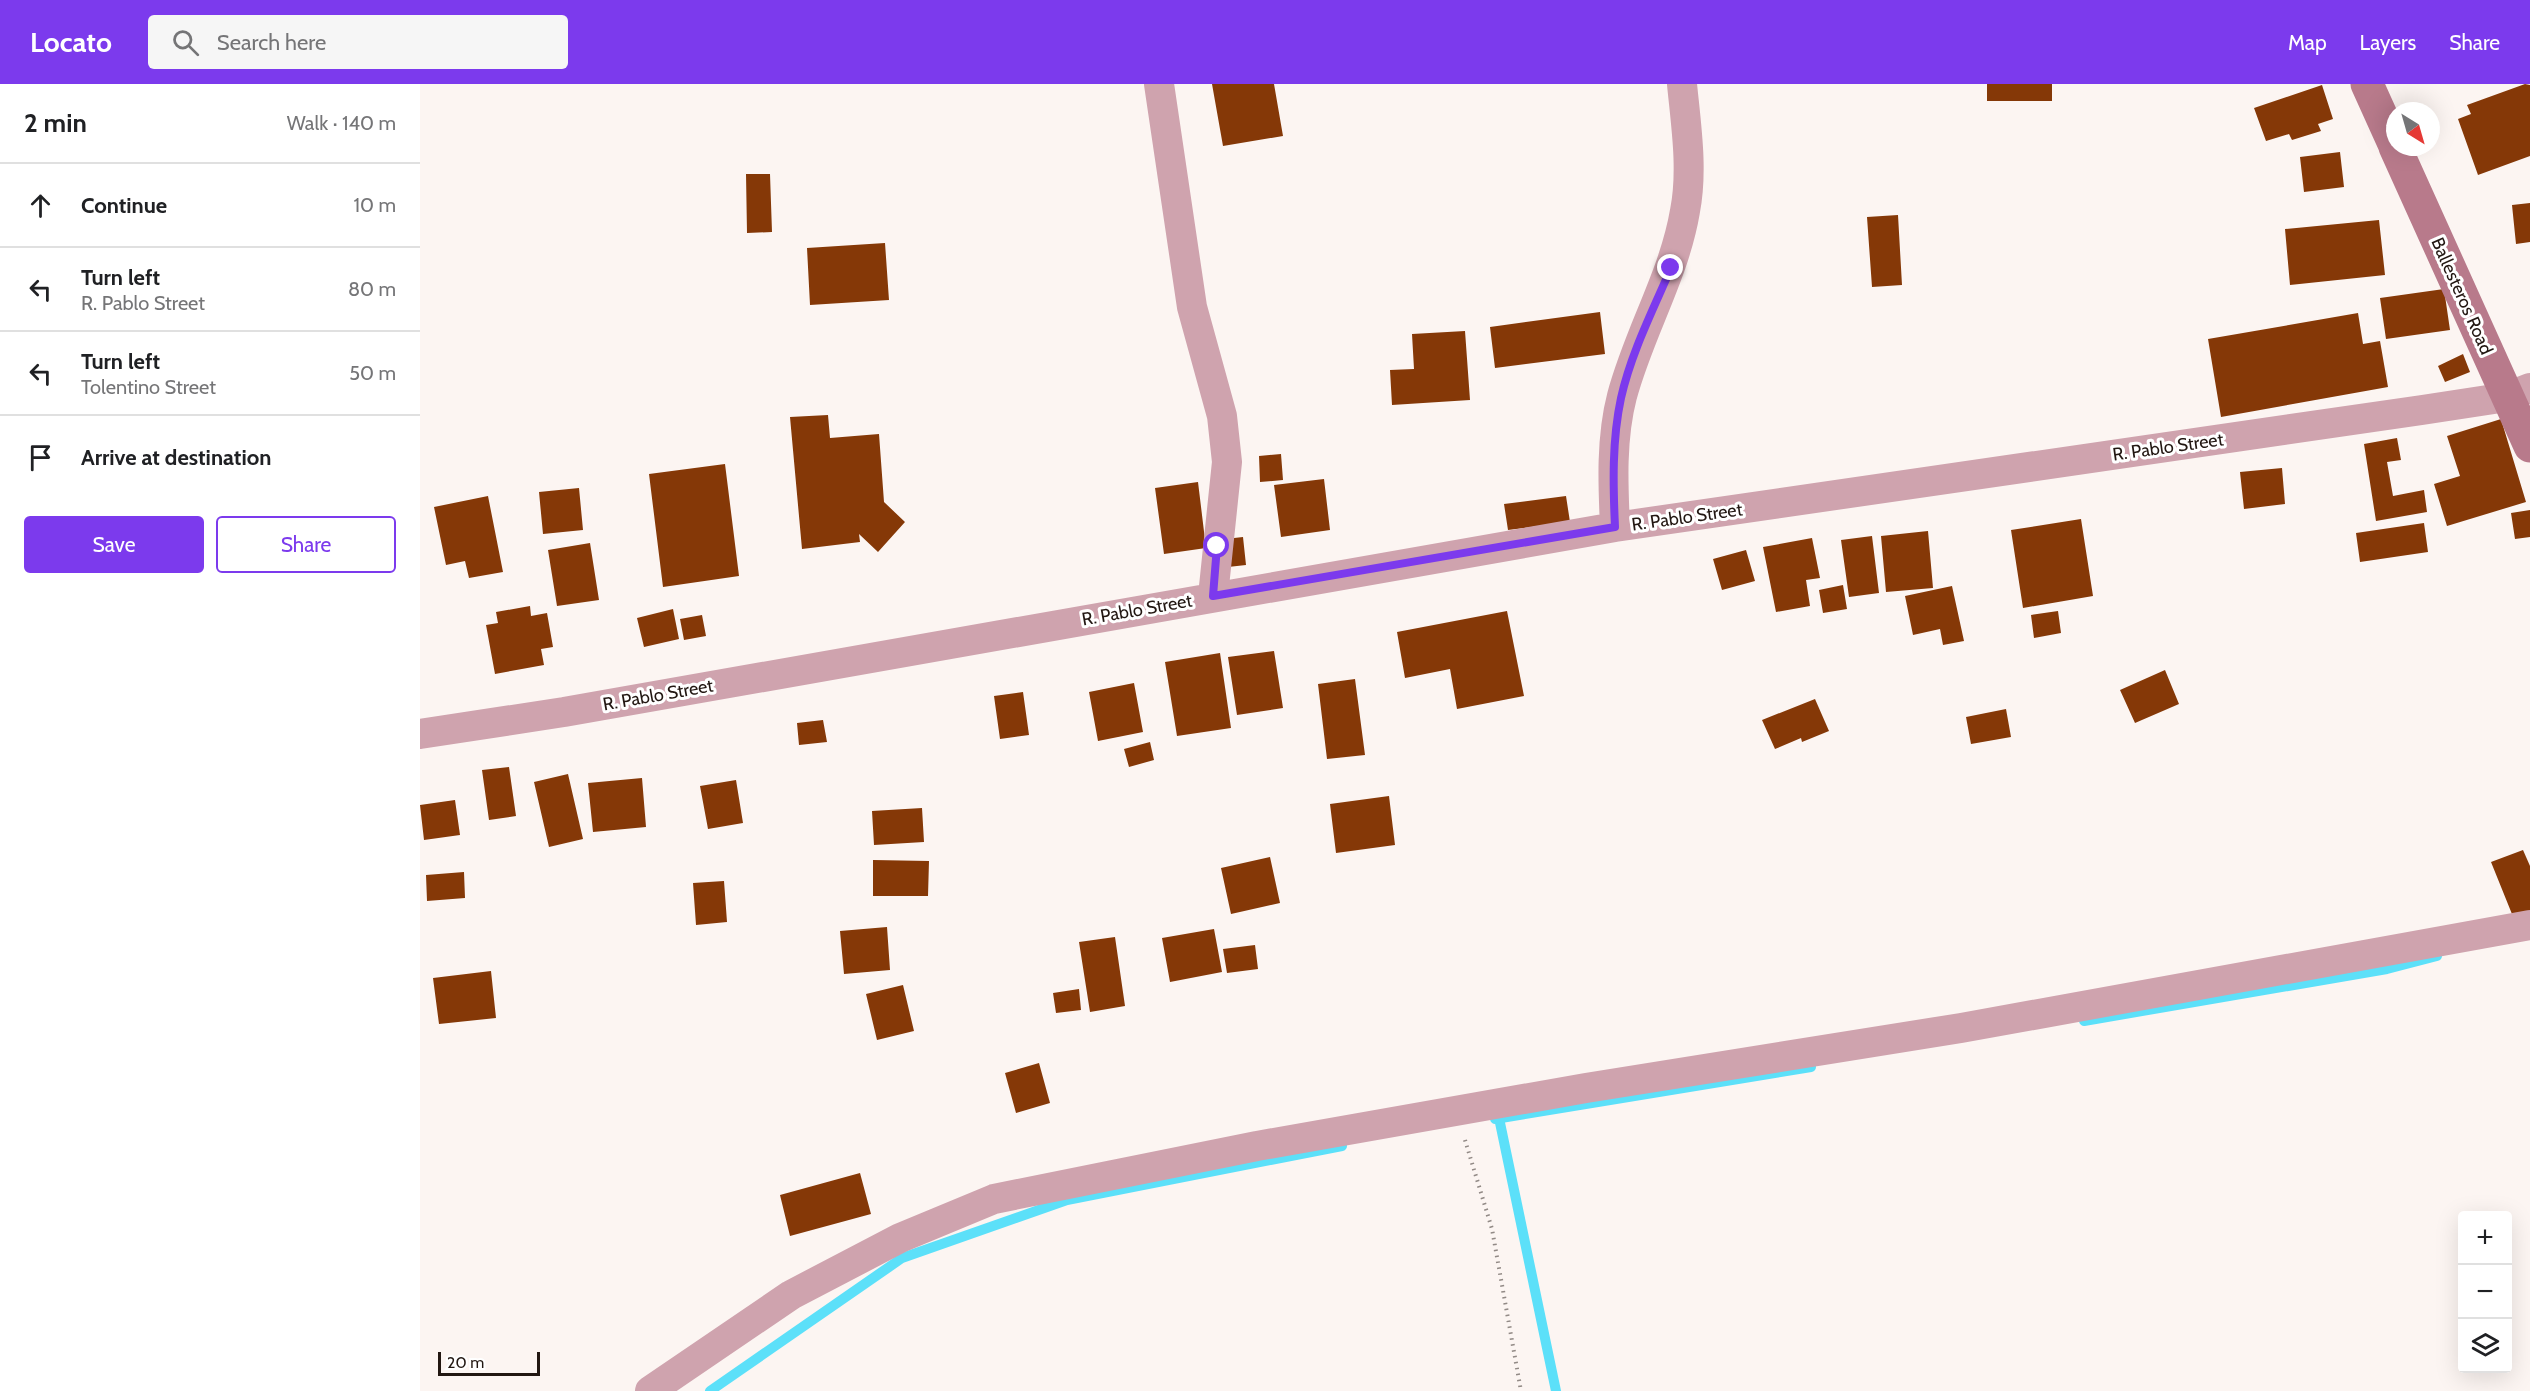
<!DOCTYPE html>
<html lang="en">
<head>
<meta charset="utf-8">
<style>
	body { margin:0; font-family:Cabin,sans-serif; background:#f6f6f6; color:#202124 }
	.controls { position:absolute; right:18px; bottom:18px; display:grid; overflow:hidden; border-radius:6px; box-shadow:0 6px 24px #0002 }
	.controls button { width:54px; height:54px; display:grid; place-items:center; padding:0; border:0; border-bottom:2px solid #e0e0e0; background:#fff; color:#202124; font:30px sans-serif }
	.compass { position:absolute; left:1966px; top:18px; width:54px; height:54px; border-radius:50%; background:#fff; box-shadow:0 6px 24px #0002; rotate:143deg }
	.scale { position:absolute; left:18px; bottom:15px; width:102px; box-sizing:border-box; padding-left:6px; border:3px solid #221712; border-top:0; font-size:16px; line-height:21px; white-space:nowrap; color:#221712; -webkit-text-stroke:4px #fff; paint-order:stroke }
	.stop { position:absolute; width:18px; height:18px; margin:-14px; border:4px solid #7c3aed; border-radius:50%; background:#fff }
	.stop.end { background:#7c3aed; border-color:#fff; box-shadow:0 2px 6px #0008 }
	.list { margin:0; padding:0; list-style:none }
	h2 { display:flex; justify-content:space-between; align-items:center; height:78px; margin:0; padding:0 24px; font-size:26px }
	h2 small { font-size:20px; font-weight:400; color:#757577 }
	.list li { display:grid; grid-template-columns:39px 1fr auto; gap:18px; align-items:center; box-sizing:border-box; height:84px; padding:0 24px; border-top:2px solid #e0e0e0 }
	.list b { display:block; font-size:22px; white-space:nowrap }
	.list p { margin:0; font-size:20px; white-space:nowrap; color:#757577 }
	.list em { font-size:20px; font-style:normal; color:#757577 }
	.actions { display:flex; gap:12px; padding:18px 24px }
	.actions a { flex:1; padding:14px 0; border:2px solid #7c3aed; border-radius:6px; text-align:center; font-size:21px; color:#7c3aed }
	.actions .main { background:#7c3aed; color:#fff }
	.icon { flex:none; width:33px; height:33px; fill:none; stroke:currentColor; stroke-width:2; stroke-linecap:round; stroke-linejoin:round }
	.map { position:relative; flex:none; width:2110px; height:1307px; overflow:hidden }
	header { display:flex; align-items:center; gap:36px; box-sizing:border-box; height:84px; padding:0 30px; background:#7c3aed; color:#fff }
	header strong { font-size:28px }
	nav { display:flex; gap:33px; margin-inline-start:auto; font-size:21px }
	.search { width:420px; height:54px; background:#f6f6f6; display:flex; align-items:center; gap:15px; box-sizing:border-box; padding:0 21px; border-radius:6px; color:#757577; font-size:22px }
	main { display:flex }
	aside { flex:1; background:#fff }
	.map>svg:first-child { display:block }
</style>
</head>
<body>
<header>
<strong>Locato</strong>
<div class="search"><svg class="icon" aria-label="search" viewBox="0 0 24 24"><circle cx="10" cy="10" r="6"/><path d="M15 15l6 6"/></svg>Search here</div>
<nav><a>Map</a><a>Layers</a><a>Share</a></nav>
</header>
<main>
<aside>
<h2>2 min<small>Walk · 140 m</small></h2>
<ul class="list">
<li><svg class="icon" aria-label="ahead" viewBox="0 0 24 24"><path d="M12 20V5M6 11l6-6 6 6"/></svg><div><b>Continue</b></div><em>10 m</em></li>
<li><svg class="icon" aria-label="left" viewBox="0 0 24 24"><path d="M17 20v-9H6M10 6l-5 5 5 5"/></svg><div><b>Turn left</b><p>R. Pablo Street</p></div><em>80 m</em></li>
<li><svg class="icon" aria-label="left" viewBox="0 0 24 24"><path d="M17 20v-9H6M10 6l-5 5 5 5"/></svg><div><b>Turn left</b><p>Tolentino Street</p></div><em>50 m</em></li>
<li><svg class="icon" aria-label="arrive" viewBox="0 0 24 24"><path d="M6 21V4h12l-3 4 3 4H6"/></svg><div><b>Arrive at destination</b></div></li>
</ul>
<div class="actions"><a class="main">Save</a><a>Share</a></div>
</aside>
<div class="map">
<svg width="2110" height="1307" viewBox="0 0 2110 1307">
	<rect width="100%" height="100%" fill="#fcf5f2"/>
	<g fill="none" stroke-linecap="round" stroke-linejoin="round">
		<!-- stream -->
		<path stroke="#5ce0f9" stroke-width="10" d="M1664 937 1967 885 2017 872
			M1079 1034 1136 1307
			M1075 1035 1391 983
			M290 1307 482 1174 647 1116 922 1062"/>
	</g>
	<!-- building -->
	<path fill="#853807" d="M792 0H854L863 52 803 62Z
		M1567 0H1632V17H1567Z
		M2105 0 2110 1V72L2058 91 2038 35 2051 30 2047 21Z
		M1902 1 1913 35 1898 40 1901 47 1872 56 1869 50 1846 57 1834 24Z
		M1920 68 1924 103 1884 108 1880 73Z
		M326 90H350L352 148 327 149Z
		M2110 119V158L2096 160 2092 121Z
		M1478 131 1482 201 1452 203 1447 133Z
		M1959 136 1965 191 1870 201 1865 145Z
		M465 159 469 216 390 221 387 164Z
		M2024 205 2030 246 1966 255 1960 214Z
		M1180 228 1185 270 1075 284 1070 243Z
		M1938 229 1943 260 1960 257 1968 303 1801 333 1788 255Z
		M1045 247 1050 316 972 321 970 286 994 285 992 250Z
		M2043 270 2050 288 2025 298 2018 282Z
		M408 331 410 354 459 350 464 418 485 438 458 468 439 450 440 458 382 465 370 333Z
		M2081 335 2106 418 2027 442 2014 400 2040 392 2027 352Z
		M1977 354 1981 376 1967 378 1973 412 2004 406 2007 428 1956 437 1944 360Z
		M861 370 863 396 840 398 839 372Z
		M305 380 319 492 243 503 229 390Z
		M1862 384 1865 420 1824 425 1820 388Z
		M904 395 910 446 861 453 854 401Z
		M778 398 786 464 744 470 735 404Z
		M159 404 163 446 123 450 119 408Z
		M68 412 83 488 49 494 45 477 26 481 14 423Z
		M1146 412 1150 438 1088 446 1084 420Z
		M2110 426V453L2095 455 2091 429Z
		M1661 435 1673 512 1603 524 1591 446Z
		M2004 439 2008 468 1940 478 1936 449Z
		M1508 447 1513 504 1466 508 1461 452Z
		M1452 452 1459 509 1429 513 1421 456Z
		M823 453 826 481 808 483 805 455Z
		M1392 454 1400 494 1386 496 1390 522 1356 528 1343 463Z
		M170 459 179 516 137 522 128 466Z
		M1326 466 1335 497 1302 506 1293 475Z
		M1423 501 1427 525 1403 529 1399 506Z
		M1532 502 1544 557 1523 561 1520 545 1493 551 1485 512Z
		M110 522 111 532 127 529 133 563 121 565 124 581 75 590 66 541 78 539 76 528Z
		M253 525 259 555 224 563 217 534Z
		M1087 527 1104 612 1037 625 1030 585 985 594 977 548Z
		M1638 527 1641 549 1614 554 1611 531Z
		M282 531 286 552 264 556 260 535Z
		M854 567 863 624 817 631 808 573Z
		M800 569 811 644 757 652 745 578Z
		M1745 586 1759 620 1715 639 1700 606Z
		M935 595 945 671 907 675 898 600Z
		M714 599 723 648 678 657 669 608Z
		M603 608 609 651 580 655 574 612Z
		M1395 615 1409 647 1382 658 1381 654 1355 665 1342 636Z
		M1586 625 1591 653 1551 660 1546 633Z
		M403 636 407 658 379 661 377 639Z
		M730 658 734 676 709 683 704 665Z
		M89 683 96 732 69 736 62 686Z
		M148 690 163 755 129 763 114 698Z
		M222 694 226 743 173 748 168 699Z
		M316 696 323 739 288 745 280 702Z
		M969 712 975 761 916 769 910 720Z
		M35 716 40 751 4 756 0 721Z
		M502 724 504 758 454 761 452 727Z
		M2103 766 2110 782V834L2096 840 2071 778Z
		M850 773 860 819 811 830 801 784Z
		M453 776 509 777 508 812H453Z
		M44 788 45 814 7 817 6 791Z
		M304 797 307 838 276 841 273 799Z
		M467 843 470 886 424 890 420 847Z
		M794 845 802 888 750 898 742 854Z
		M695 853 705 922 670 928 659 858Z
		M835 861 838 885 807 889 803 865Z
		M71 887 76 934 19 940 13 894Z
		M483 901 494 947 457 956 446 910Z
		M659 905 661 926 636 929 633 909Z
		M619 979 630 1019 596 1029 585 989Z
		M440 1089 451 1130 370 1152 360 1111Z"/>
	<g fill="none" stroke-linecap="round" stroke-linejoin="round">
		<!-- path -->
		<path stroke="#928a86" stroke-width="4" stroke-dasharray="1.5 4.5" stroke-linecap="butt" d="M1045 1056 1072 1145 1101 1307"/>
		<!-- minor -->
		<path stroke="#cfa3ae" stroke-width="30" d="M739 0 772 223 802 332 807 378 793 512
			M1195 443C1193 400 1191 354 1202 312 1219 248 1254 192 1265 127 1273 86 1266 41 1262 0
			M0 650 144 628 1195 443 2002 326 2087 313 2110 304
			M230 1307 371 1211 480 1154 574 1115 837 1062 1166 1004 1541 944 2110 841"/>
		<!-- secondary -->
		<path stroke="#b87a8b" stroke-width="33" d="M1947 0 1975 62
			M1975 63 2110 362"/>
	</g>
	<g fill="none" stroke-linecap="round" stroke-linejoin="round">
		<!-- route -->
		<path stroke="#7c3aed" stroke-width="8" d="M797 462 793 512 1195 443C1193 400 1192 356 1201 314 1211 269 1233 226 1251 184"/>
	</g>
	<g text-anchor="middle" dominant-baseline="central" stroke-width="6" stroke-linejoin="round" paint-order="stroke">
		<!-- street labels -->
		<g font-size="18" fill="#221712" stroke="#fff">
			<text transform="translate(2042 212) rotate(66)">Ballesteros Road</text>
			<text transform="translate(1748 363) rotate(-8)">R. Pablo Street</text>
			<text transform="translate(1267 433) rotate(-8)">R. Pablo Street</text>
			<text transform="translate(717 526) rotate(-10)">R. Pablo Street</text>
			<text transform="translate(238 611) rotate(-10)">R. Pablo Street</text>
		</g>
	</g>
</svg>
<div class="controls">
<button>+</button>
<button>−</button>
<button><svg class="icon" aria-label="layers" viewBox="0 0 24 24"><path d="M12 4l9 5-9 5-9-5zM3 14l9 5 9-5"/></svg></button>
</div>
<svg class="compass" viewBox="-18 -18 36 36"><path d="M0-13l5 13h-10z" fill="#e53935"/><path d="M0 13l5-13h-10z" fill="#757577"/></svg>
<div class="scale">20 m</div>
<div class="stop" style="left:797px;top:462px"></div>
<div class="stop end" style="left:1251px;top:184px"></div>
</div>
</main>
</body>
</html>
